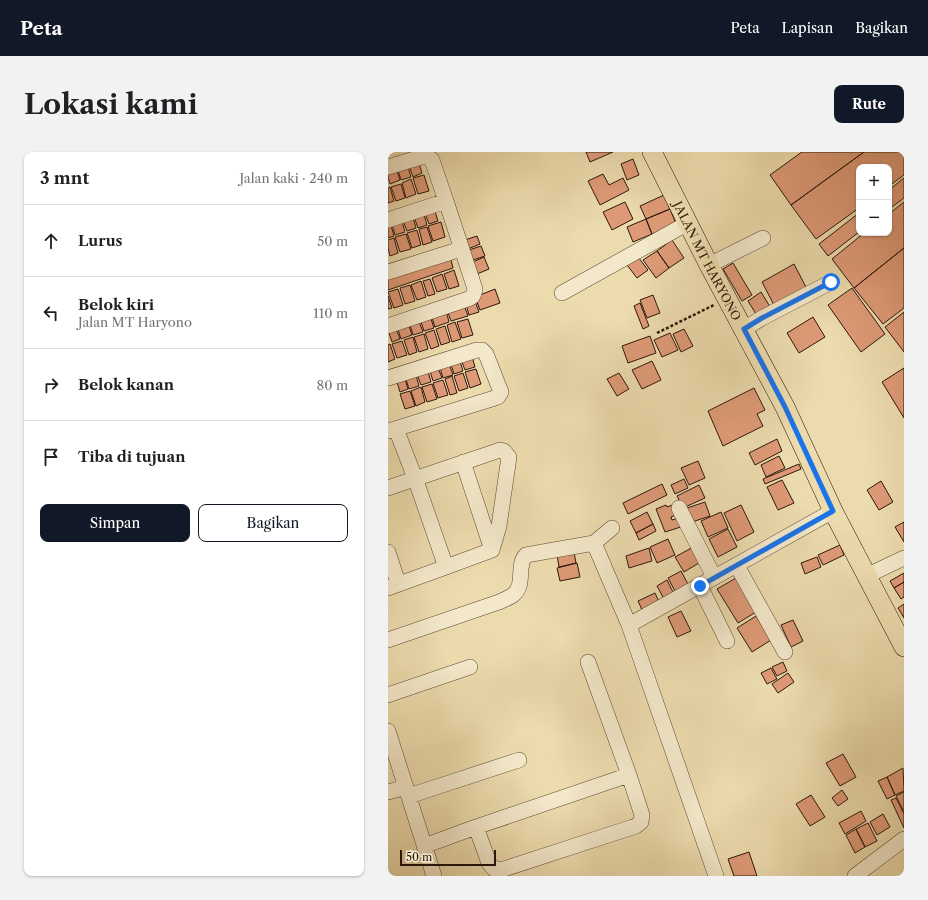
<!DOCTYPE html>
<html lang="id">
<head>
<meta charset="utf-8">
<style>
	body { margin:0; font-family:"Libre Caslon Text",serif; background:#f2f2f2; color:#202124 }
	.controls { position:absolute; right:12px; top:12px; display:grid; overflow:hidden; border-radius:8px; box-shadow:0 1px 3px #0004 }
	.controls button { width:36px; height:36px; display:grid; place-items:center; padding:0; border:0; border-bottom:1px solid #e0e0e0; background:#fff; color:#202124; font:20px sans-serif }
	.scale { position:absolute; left:12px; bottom:10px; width:96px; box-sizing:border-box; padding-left:4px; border:2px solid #2d160c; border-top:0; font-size:11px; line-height:14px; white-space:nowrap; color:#2d160c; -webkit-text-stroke:3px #f3e8ca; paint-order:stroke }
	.stop { position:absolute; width:12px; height:12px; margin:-9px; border:3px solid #1a73e8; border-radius:50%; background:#fff }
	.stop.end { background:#1a73e8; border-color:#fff; box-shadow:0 1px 4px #0008 }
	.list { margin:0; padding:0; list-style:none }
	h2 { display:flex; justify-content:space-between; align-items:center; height:52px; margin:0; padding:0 16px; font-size:17px }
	h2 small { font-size:13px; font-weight:400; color:#757577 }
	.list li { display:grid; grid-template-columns:26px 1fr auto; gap:12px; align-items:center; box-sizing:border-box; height:72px; padding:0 16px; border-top:1px solid #e0e0e0 }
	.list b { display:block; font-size:15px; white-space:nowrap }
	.list p { margin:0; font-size:13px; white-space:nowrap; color:#757577 }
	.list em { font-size:13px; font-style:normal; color:#757577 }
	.actions { display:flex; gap:8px; padding:12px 16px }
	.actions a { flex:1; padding:9px 0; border:1px solid #111827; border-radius:8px; text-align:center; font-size:14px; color:#111827 }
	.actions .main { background:#111827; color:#fff }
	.icon { flex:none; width:22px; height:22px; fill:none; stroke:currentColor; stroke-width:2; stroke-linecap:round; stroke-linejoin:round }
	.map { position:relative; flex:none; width:516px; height:724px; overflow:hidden; border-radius:8px }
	header { display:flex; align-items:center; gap:24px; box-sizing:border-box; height:56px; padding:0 20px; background:#111827; color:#fff }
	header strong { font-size:19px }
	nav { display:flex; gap:22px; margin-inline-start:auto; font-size:14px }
	.intro { display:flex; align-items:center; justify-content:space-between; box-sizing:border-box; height:96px; padding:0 24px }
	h1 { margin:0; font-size:28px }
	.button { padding:10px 18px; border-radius:8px; background:#111827; color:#fff; font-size:14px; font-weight:700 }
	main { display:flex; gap:24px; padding:0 24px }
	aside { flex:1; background:#fff; border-radius:8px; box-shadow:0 1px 3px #0004 }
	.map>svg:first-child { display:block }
</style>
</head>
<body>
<header>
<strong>Peta</strong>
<nav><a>Peta</a><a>Lapisan</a><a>Bagikan</a></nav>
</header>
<div class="intro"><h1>Lokasi kami</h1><a class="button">Rute</a></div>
<main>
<aside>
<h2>3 mnt<small>Jalan kaki · 240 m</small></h2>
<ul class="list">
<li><svg class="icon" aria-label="ahead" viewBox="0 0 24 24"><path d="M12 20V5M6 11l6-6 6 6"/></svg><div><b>Lurus</b></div><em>50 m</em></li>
<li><svg class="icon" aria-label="left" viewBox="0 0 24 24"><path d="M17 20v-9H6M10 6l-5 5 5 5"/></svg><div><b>Belok kiri</b><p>Jalan MT Haryono</p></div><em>110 m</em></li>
<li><svg class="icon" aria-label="right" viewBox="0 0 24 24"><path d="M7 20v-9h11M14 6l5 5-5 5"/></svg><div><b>Belok kanan</b></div><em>80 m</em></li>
<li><svg class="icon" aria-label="arrive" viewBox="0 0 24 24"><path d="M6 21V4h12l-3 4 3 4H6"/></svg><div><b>Tiba di tujuan</b></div></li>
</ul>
<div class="actions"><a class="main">Simpan</a><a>Bagikan</a></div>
</aside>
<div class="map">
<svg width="516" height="724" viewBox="0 0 516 724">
	<rect width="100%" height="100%" fill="#ecdbad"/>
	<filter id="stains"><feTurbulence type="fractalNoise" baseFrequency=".005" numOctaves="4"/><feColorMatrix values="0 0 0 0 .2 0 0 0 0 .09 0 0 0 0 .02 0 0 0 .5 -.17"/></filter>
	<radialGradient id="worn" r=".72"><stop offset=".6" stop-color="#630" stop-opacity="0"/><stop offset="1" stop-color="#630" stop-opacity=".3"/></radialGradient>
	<!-- building -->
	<path fill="#de9a77" stroke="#2d160c" d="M198 0H225L202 10Z
		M414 0H476L403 53 382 23Z
		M476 0H516V23L501 34V15H471V56L428 87 403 53Z
		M245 7 251 23 239 28 233 12Z
		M30 8 34 21 25 25 20 11Z
		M19 12 23 25 13 28 9 15Z
		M8 16 12 28 2 32 0 25V18Z
		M215 22 221 33 235 26 241 38 212 53 200 29Z
		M36 23 41 39 30 42 25 26Z
		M516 26V46L501 57V38Z
		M23 27 28 42 18 46 14 31Z
		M13 32 17 46 8 49 3 35Z
		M2 35 6 49 0 51V36Z
		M276 43 282 57 258 67 252 54Z
		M237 50 245 67 224 78 215 60Z
		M516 50V96L466 136 444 107 476 81H501V62Z
		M46 56 50 69 41 72 36 59Z
		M282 57 288 72 264 82 258 67Z
		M35 59 39 73 30 76 25 62Z
		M471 61V80L440 104 431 92Z
		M24 62 28 76 19 79 14 66Z
		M13 66 17 80 7 83 3 69Z
		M258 67 264 82 245 90 239 75Z
		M2 70 6 84 0 86V71Z
		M53 70 57 85 45 89 40 74Z
		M39 75 44 90 35 93 31 77Z
		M29 78 33 93 24 96 19 81Z
		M18 82 23 97 12 100 7 85Z
		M89 84 92 92 80 97 77 88Z
		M6 86 10 101 2 104 0 96V88Z
		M284 88 296 106 281 116 269 99Z
		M93 94 97 104 85 108 81 98Z
		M516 96V156L495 172 466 136Z
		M269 99 281 116 268 126 255 108Z
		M247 101 260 118 249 126 236 109Z
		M62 104 65 116 0 138V125Z
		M96 105 101 117 89 122 85 110Z
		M345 111 364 143 354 149 335 117Z
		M406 112 419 137 387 155 374 130Z
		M66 118 71 134 61 137 56 122Z
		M54 122 59 137 49 140 44 126Z
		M42 127 47 142 40 144 35 129Z
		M33 129 38 145 29 148 23 133Z
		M22 133 27 149 17 152 12 136Z
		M464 136 497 182 473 200 440 153Z
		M10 137 15 153 6 156 0 140Z
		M107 137 112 151 92 158 87 145Z
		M373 140 384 158 371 167 360 149Z
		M265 143 272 161 259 166 252 148Z
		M0 144 4 156 0 157Z
		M87 149 91 160 81 163 78 152Z
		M252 151 261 174 255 177 246 154Z
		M76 153 80 164 63 169 59 158Z
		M58 158 61 170 47 175 43 163Z
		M516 160V200L497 175Z
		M42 164 46 176 36 179 32 167Z
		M425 165 437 185 411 201 399 181Z
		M30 167 35 180 25 183 21 170Z
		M80 167 85 183 74 186 69 170Z
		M20 170 24 183 13 187 9 174Z
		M67 170 73 187 64 190 59 173Z
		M7 174 12 187 4 190 0 178Z
		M57 174 62 190 53 193 48 177Z
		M296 177 305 194 293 200 285 182Z
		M46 178 51 194 43 197 37 181Z
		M282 181 290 198 274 205 266 188Z
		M36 182 40 197 31 200 26 185Z
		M262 184 268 201 240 211 234 194Z
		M25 185 29 200 21 203 16 188Z
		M14 189 19 203 9 206 4 192Z
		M2 192 7 207 0 210V193Z
		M83 201 87 215 77 218 72 205Z
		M71 206 75 219 66 222 62 209Z
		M60 209 65 223 55 226 51 212Z
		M264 209 273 228 254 237 244 218Z
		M49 213 54 226 45 229 41 216Z
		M39 216 43 230 33 233 28 220Z
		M516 216V266L494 230Z
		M88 217 93 232 82 236 77 220Z
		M27 220 31 234 21 237 17 224Z
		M75 221 80 236 71 239 66 224Z
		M231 221 241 237 229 244 219 227Z
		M16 224 20 237 12 240 8 227Z
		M64 224 69 241 62 243 57 227Z
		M55 228 60 243 50 246 45 231Z
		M44 232 49 247 39 250 34 235Z
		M33 235 37 250 28 254 23 239Z
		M366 236 377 258 369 262 375 274 335 294 320 259Z
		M22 239 27 254 17 257 12 242Z
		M389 287 394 299 367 313 361 301Z
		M391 304 397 316 378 325 373 313Z
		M310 309 317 326 301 333 293 316Z
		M411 312 413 317 377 332 375 327Z
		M296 327 300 336 287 342 283 333Z
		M394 328 406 351 390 358 379 335Z
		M493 329 505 350 491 358 479 338Z
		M274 332 279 343 240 362 235 351Z
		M311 333 317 346 295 356 289 344Z
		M317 350 322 364 304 370 299 356Z
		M287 352 290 362 283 365 284 368 293 365 296 374 277 380 268 357 278 353 279 355Z
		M353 353 366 380 349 389 336 361Z
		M259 360 265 372 248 381 242 369Z
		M333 360 340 376 320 385 313 369Z
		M516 370V390L507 375Z
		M265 372 268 379 251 388 248 381Z
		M340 377 349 395 330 405 321 387Z
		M280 387 287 403 269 411 262 395Z
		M452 393 456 403 435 413 430 403Z
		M307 394 316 408 296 420 287 405Z
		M261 396 264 409 241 416 238 404Z
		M186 400 188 411 171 415 169 403Z
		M429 405 433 415 417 422 413 411Z
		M189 411 192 425 172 429 169 416Z
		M293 419 301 434 288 441 280 426Z
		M516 421V430L506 436 502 429Z
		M348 426 368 460 350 471 329 437Z
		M279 428 287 444 277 449 269 434Z
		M516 430V445L513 447 506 436Z
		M267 441 273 454 256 462 250 449Z
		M516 452V466L510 456Z
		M293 459 303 479 289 485 280 465Z
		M368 464 383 488 364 500 349 476Z
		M405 468 415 489 403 495 393 473Z
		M395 510 399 519 389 524 384 515Z
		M383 516 389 527 379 532 373 521Z
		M400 521 406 530 390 541 384 532Z
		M455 602 468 625 452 634 438 611Z
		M515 616 516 639 507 643 499 625Z
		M499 625 507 643 499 647 490 629Z
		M454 638 460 647 450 654 444 646Z
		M516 640V660L508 644Z
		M423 643 437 665 422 674 408 652Z
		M508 646 516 662V676L503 648Z
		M473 659 478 669 457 682 451 671Z
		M495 662 502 675 489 683 482 670Z
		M480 671 489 689 477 695 468 677Z
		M468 677 477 695 467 701 458 683Z
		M361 700 369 724H346L340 707Z"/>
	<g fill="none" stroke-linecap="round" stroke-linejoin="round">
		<!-- minor casing -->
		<g stroke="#5d4734" stroke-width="16">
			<path id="minor" d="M0 15 33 5H40L44 8 58 49
				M0 68 58 49 87 137C86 143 85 145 80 147L0 174
				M321 113 375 86
				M0 120 73 97
				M174 141 300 71
				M356 177 374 166 443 130
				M0 226 89 198H94L98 202 113 240 110 245 0 279
				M75 310 104 398
				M0 336 112 298 116 299 121 305 111 374 104 398 58 415 27 326 8 277
				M291 356 326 425
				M206 391 224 376
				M0 400 10 431
				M349 414 397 500
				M478 424 516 406
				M312 434 339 489
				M0 436 58 415
				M241 473 445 359
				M0 488 111 450C115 448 121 446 125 443 138 433 128 413 138 403L206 391 241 473 328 724
				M0 543 82 515
				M0 579 46 724
				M0 640 18 635
				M21 644 131 608
				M88 675 101 711 106 717 113 718 248 674 253 670 254 663 241 623 200 510
				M36 694 88 675 241 623
				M467 724 516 687"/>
		</g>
		<!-- major casing -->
		<g stroke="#2d160c" stroke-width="20">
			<g id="major">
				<path id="s1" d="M264 0 321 113 397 255 445 359 516 495"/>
			</g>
		</g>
		<!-- path -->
		<path stroke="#2d160c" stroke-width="2.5" stroke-dasharray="3 2" stroke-linecap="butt" d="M269 181 326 153"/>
		<!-- minor -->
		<use href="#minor" stroke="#f3e8ca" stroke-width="15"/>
		<!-- major -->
		<use href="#major" stroke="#ecdbad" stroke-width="19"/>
	</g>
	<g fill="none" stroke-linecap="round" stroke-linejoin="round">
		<!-- route -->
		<path stroke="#1a73e8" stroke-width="5" d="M312 434 445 359 397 255 356 177 374 166 443 130"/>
	</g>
	<g text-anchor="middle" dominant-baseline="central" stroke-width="4" stroke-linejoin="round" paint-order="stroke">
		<!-- street labels -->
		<g font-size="12" fill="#2d160c" stroke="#f3e8ca">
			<text stroke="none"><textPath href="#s1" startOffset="122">JALAN MT HARYONO</textPath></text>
		</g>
	</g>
	<rect width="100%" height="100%" filter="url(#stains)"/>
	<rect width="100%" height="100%" fill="url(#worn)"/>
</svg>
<div class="controls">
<button>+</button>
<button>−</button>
</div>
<div class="scale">50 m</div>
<div class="stop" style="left:443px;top:130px"></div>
<div class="stop end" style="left:312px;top:434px"></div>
</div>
</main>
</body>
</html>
